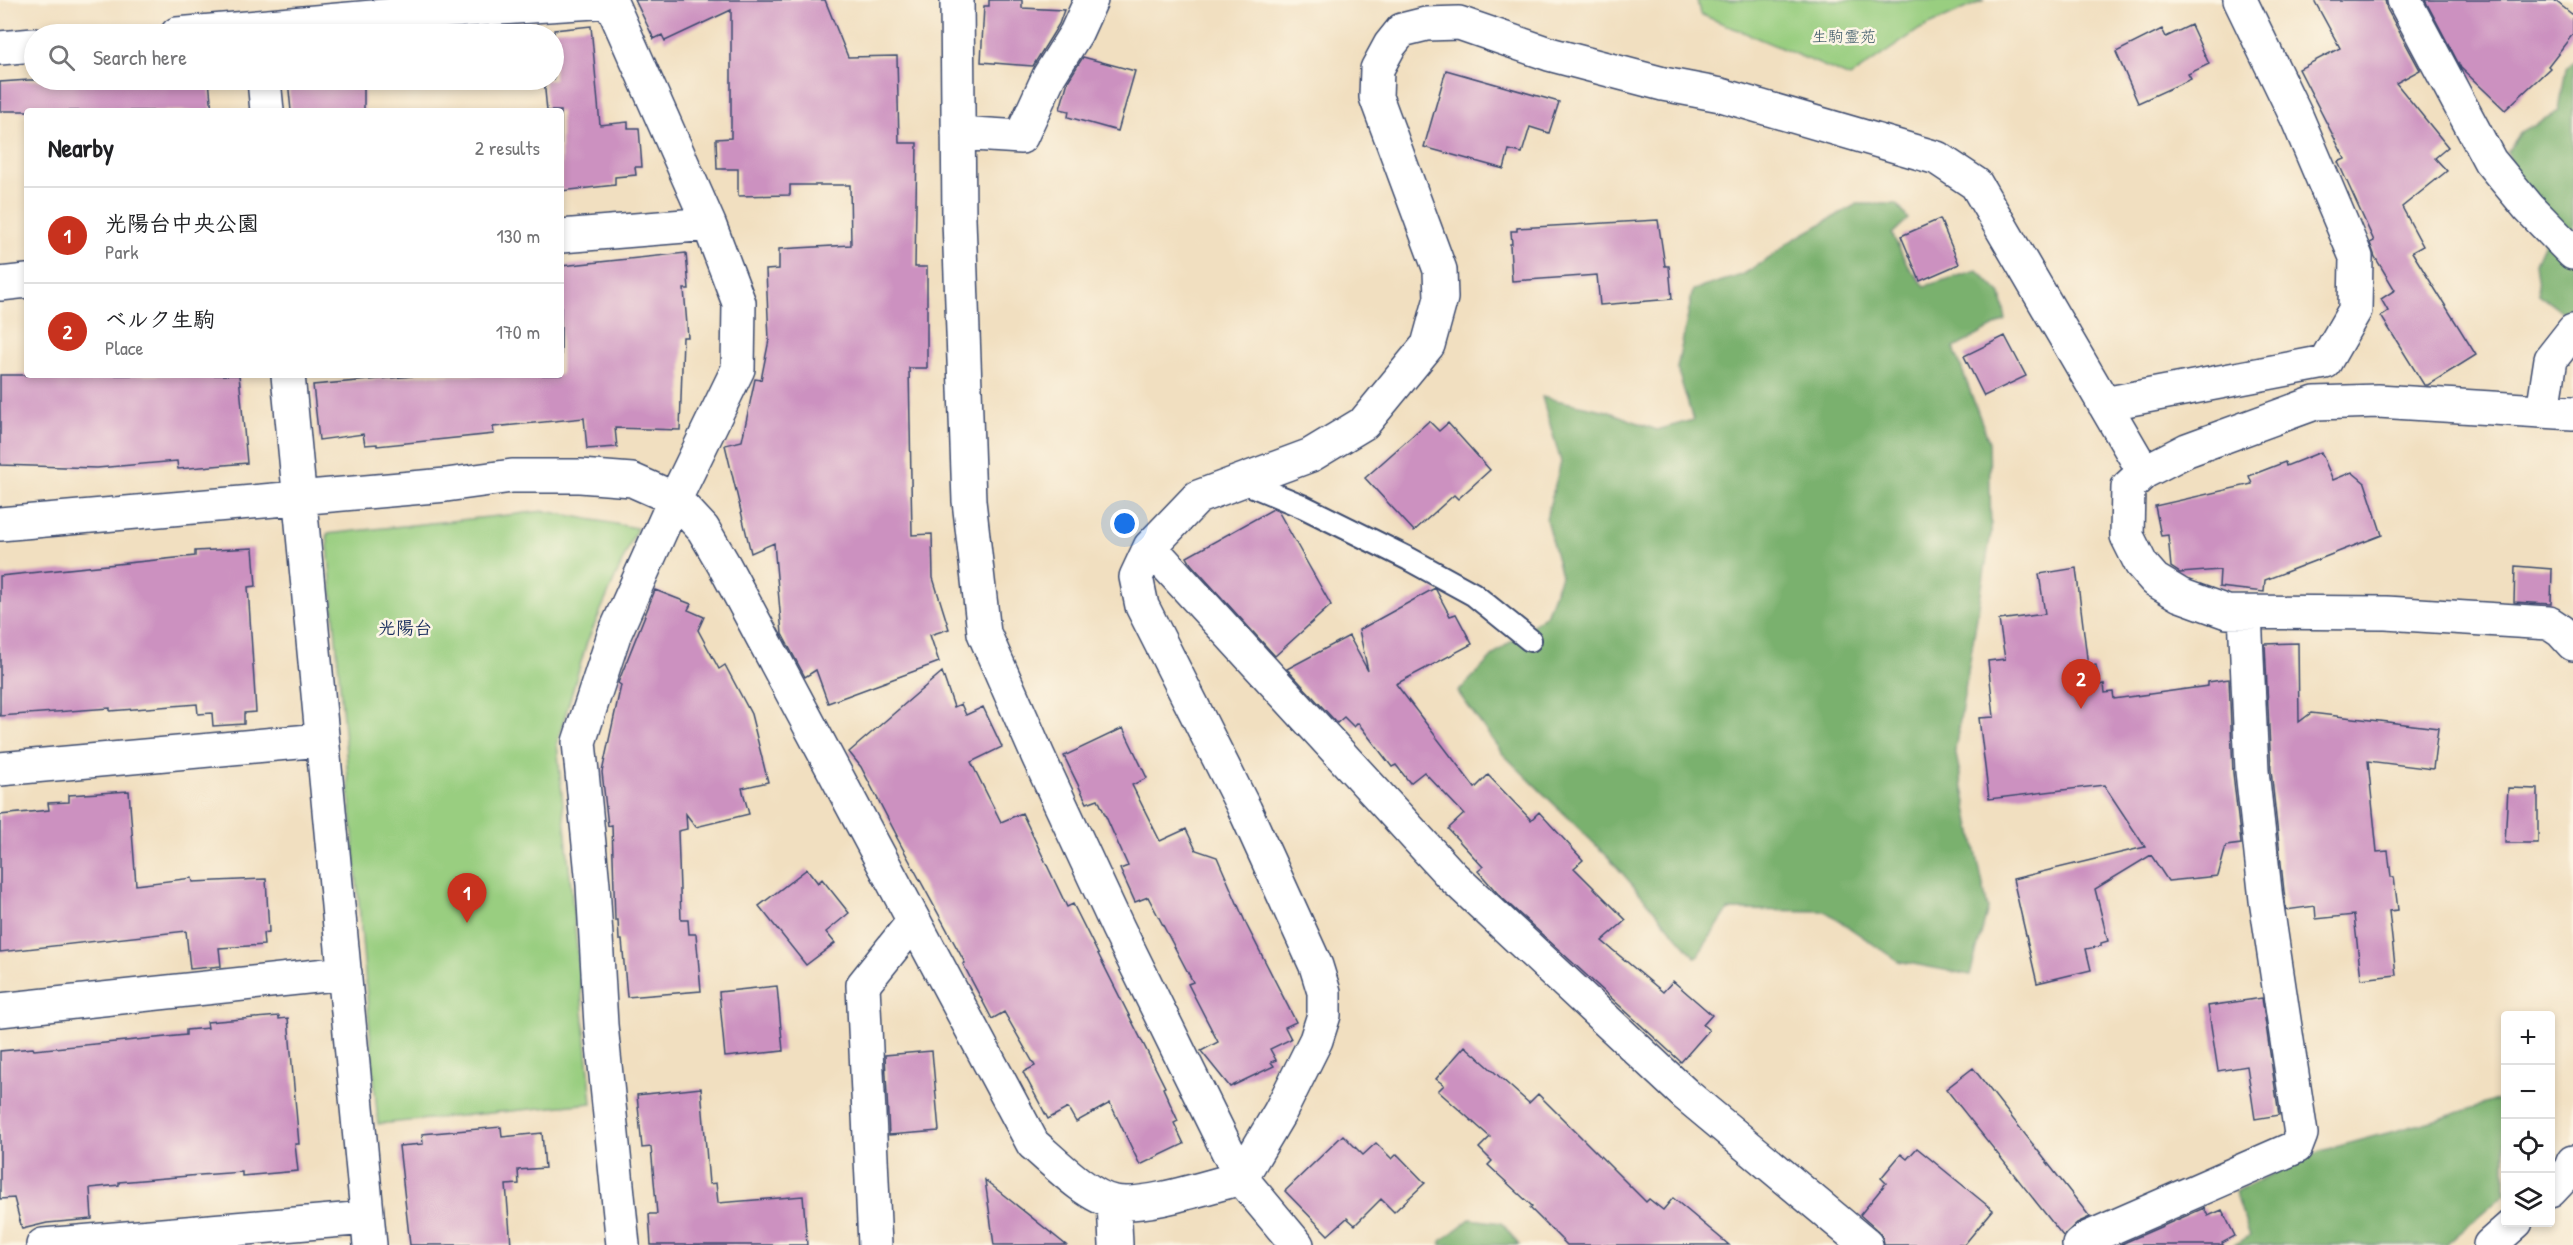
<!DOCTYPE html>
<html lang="en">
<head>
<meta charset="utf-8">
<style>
	body { margin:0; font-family:"Patrick Hand","Klee One",sans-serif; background:#f6f6f6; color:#202124 }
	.controls { position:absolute; right:18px; bottom:18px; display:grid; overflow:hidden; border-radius:6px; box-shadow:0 3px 9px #0003 }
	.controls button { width:54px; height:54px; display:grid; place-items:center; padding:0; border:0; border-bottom:2px solid #e0e0e0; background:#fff; color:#202124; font:30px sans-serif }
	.you { position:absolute; left:1125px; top:524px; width:21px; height:21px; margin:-15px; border:4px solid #fff; border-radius:50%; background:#1a73e8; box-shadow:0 0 0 9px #1a73e833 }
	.badge { display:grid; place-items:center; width:39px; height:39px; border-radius:50%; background:#c8321e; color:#fff; font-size:20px; font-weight:700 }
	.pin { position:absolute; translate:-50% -50px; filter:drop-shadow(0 2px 3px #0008) }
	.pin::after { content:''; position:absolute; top:32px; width:21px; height:18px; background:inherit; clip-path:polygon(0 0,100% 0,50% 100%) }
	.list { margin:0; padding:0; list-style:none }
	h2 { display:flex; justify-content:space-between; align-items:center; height:78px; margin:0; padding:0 24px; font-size:26px }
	h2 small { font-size:20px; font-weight:400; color:#757577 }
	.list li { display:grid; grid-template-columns:39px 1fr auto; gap:18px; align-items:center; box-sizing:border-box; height:96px; padding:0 24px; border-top:2px solid #e0e0e0 }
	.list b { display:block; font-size:22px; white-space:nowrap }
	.list p { margin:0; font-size:20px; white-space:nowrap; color:#757577 }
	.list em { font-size:20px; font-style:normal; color:#757577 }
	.icon { flex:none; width:33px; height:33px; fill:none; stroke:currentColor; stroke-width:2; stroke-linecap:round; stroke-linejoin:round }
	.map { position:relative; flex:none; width:2573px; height:1245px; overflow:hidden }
	.search { position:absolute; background:#fff; box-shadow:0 3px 9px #0003; left:24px; top:24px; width:540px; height:66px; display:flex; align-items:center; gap:15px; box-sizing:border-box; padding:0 21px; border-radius:33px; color:#757577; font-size:22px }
	.panel { position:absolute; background:#fff; box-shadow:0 3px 9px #0003; left:24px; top:108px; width:540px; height:270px; border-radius:6px }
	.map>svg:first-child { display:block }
</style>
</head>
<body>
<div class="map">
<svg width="2573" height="1245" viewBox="0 0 2573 1245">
	<rect width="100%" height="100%" fill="#fcf5e5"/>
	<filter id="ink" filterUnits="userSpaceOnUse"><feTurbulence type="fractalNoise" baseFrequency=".0167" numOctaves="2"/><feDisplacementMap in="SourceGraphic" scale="12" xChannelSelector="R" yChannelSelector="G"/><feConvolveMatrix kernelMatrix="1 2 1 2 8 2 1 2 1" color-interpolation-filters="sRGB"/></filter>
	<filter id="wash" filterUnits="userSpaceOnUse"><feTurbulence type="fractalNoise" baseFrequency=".008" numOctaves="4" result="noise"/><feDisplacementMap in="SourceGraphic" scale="24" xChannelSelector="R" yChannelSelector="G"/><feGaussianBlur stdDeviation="1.35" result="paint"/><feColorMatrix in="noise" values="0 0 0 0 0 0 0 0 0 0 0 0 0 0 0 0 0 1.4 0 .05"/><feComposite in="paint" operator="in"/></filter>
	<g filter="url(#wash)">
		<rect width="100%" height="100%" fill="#f1dfc0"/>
		<!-- green -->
		<path fill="#99ce80" stroke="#5a7e6f" stroke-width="1.5" d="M1697 0H1985L1920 29 1850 77 1700 14Z
			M545 511 637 528 587 642 557 743 592 1103 378 1124 327 534Z"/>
		<!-- forest -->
		<path fill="#7ab16e" stroke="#4a7066" stroke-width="1.5" d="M2573 60V311L2564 313 2539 294 2535 262 2544 242 2507 152 2521 132 2559 111 2566 67Z
			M1857 204H1897L1908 219 1892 234 1909 268 1925 286 1977 270 2001 294 2006 320 1954 348 1989 442 1991 533 1955 750 1988 909 1970 975 1898 961 1825 911 1728 910 1696 958 1610 859 1502 753 1458 692 1497 652 1546 615 1561 576 1546 519 1561 462 1542 397 1607 411 1657 430 1693 420 1677 368 1693 290 1742 275 1770 258 1789 242Z
			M2505 1097V1194L2446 1245H2234L2250 1236 2235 1192 2321 1151 2439 1119Z
			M1470 1219 1502 1223 1519 1245H1441V1241Z"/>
		<g id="blocks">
			<!-- building -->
			<path fill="#cc91c0" d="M635 0H825L848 57 897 56 899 143H917L915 267H927V368H909L912 535 932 534 933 578 949 629 930 635 939 662 828 703 816 670 805 677 782 634 774 543 751 553 725 445 742 441 755 379 761 380 769 340 766 270 779 269V249L851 245 850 185H790V195L738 196V169H717L716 139 731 138V10L665 41 662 35 654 39Z
				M989 0H1022V8L1064 10 1059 24 1033 66 981 62 984 6H989Z
				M2314 0H2385L2387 9 2420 70 2396 83 2448 147 2435 158 2447 171 2402 207 2423 246 2412 252 2476 355 2428 385H2424L2381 316 2388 311 2381 299 2395 290 2375 257 2370 243 2374 241 2338 162 2345 159 2299 69 2340 48Z
				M2425 0H2554L2573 15V34L2548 66 2550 68 2505 110 2461 68Z
				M2191 25 2209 64 2188 74 2191 79 2138 103 2116 52 2162 29 2166 37Z
				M591 26 600 125 628 122V128H639L642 167H635L636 175 615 177V185L561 191V111H547L544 80H554V30Z
				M1083 57 1135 71 1118 131 1068 117 1069 111 1060 109 1068 81Z
				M1446 70 1559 102 1549 133 1530 127 1522 153 1509 150 1504 169 1424 147Z
				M29 80H209L212 111H0V82Z
				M288 80H364V111H291Z
				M1940 219 1959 264 1920 281 1901 236Z
				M1658 220 1665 266H1669L1672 299 1600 305 1597 275 1512 281 1510 244H1512L1511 231H1517V228Z
				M686 253 689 289H684L688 337H683L680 430 615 428 617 447 587 449 584 418 493 427 494 434 377 446V444L365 445 363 434 319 440 313 385 424 375H561V266Z
				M2005 336 2026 376 1984 396 1964 356Z
				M0 375H239L247 463 178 469 177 461 97 468 0 465Z
				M1429 421 1439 431 1448 423 1490 470 1458 499 1454 495 1414 531 1365 478Z
				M2321 452 2333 480 2352 472 2365 483 2382 535 2265 580 2264 592 2219 587 2220 570 2180 573 2171 567 2168 535 2161 536 2155 506 2252 484 2249 476 2285 462 2286 466Z
				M1273 509 1278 511 1331 605 1275 656 1191 564 1187 557Z
				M253 548 256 586 248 587 256 712 244 713V724L213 726 212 713 198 714 197 704 110 711V708L0 716V576L195 556V551Z
				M2515 566 2552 569 2551 604 2514 602Z
				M2076 568 2088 666 2096 665 2099 685 2104 684 2105 693 2113 692 2114 699 2208 686V682L2229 679 2233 773 2241 844 2226 846 2218 876 2168 881 2151 855 2095 889 2108 941 2101 943V946L2086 949 2091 970 2037 983 2013 879 2145 847 2104 785 1989 799 1979 718 1994 717 1988 661 2005 659 1999 620 2045 614 2039 574Z
				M1435 588 1450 616 1456 614 1472 644 1396 684 1475 788 1488 775 1531 820 1539 812 1583 860 1574 868 1626 920 1602 941 1663 992 1673 981 1712 1015 1703 1025 1709 1030 1681 1062 1499 895 1478 871 1483 867 1448 829 1464 814 1424 772 1410 783 1396 765 1392 767 1358 723 1354 727 1344 717 1337 723 1287 669 1349 636 1368 671 1359 630Z
				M655 590 691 604 688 610 704 617 698 630 719 669 725 665 751 714 768 782 742 788 749 814 696 827 686 814 687 829 678 831 681 920H688L689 934H696L701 991 627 997 622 940H619L618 920H615L612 825 608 826 602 772 621 685 618 683Z
				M2298 643 2299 722 2311 713 2438 728 2433 769 2368 761 2377 852 2388 851 2391 877H2394L2398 910 2389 911 2396 975 2361 979 2354 915 2316 919 2315 906 2286 910 2271 770 2265 644Z
				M942 672 954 707 961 704 966 715 983 707 1002 747 971 762 1001 822 1022 813 1067 907 1073 904 1165 1087 1163 1088 1178 1121 1174 1123 1184 1144 1140 1165 1110 1103 1076 1122 1068 1108 1048 1119 1023 1072 1035 1066 1004 1012 992 1019 963 964 965 963 896 836H897L861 767 849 752Z
				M1123 728 1147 778 1132 785 1160 841 1186 829 1196 850 1217 857 1247 926 1296 1022 1285 1027 1291 1039 1270 1049 1276 1060 1271 1062 1274 1066 1230 1087 1201 1051 1218 1042 1188 984 1193 982 1148 897 1135 902 1120 869 1128 866 1098 799 1087 803 1064 756Z
				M2508 788 2538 789V843H2505Z
				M129 791 136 885 192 878 193 882 266 879 269 932 263 933 264 945 219 948 221 966 190 969 186 931 0 952V815L49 810 48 803 69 802V795Z
				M807 869 818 883 822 879 849 913 826 932 835 943 806 965 759 906Z
				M777 986 783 1051 725 1057 719 992Z
				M2262 998 2279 1115 2255 1119 2247 1066 2218 1071 2208 1006Z
				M279 1016V1019L288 1018 299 1144H295L298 1171 242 1176V1172L200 1175 119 1182V1185L90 1188 92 1219 47 1223 22 1229 14 1198 0 1199V1051L33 1048 34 1050 186 1035V1030L208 1028 207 1022Z
				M1465 1046 1529 1103 1538 1094 1646 1202 1649 1199 1663 1210 1673 1198 1729 1245H1567L1530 1208 1532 1206 1488 1165 1492 1161 1479 1148 1490 1137 1438 1091 1444 1085 1436 1079Z
				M932 1051 939 1131 889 1135 885 1055Z
				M1973 1068 2090 1217 2077 1223 2063 1236 1946 1089Z
				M701 1088 709 1184 716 1183 718 1203 803 1196 807 1245H651L649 1214H657L651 1147 642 1148 637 1095Z
				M501 1127 502 1137 542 1133 545 1168 518 1170 519 1184 506 1185 511 1245H410L399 1146 423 1144 422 1134Z
				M1343 1135 1363 1155 1376 1143 1392 1159 1397 1154 1425 1183 1394 1212 1381 1199 1355 1225 1347 1218 1328 1235 1285 1191Z
				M1917 1148 1993 1210 1964 1245H1884L1883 1238 1878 1231 1860 1215 1886 1183 1881 1178 1901 1154 1907 1159Z
				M985 1180 1066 1245H994Z
				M2204 1208 2208 1216 2222 1210 2235 1236 2222 1243 2223 1245H2119Z"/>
		</g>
	</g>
	<g filter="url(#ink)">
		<use href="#blocks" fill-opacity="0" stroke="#3b496d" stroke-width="1.5"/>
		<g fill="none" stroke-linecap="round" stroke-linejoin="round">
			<!-- service casing -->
			<g stroke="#3b496d" stroke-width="26">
				<path id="service" d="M1244 482 1302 506 1409 559 1473 594 1530 640"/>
			</g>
			<!-- minor casing -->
			<g stroke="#3b496d" stroke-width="36">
				<path id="minor" d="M610 0 709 224 739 303 738 369 675 499 614 635 579 742 593 885 601 1025 623 1245
					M957 0 959 219 969 501 984 633 1038 756 1118 928 1241 1178 1297 1245
					M2404 0 2490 161 2529 208 2573 253
					M177 34 419 13 611 1
					M0 48 34 45
					M264 80 267 111
					M958 133 1021 137 1049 76 1076 33 1091 0
					M561 236 709 224
					M0 284 27 281
					M288 375 370 1245
					M2104 404 2325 362 2355 310 2356 257 2297 118 2240 0
					M2543 411 2551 359 2573 331
					M2573 413 2378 401 2315 403 2187 450 2144 472 2128 487 2127 536 2141 564 2155 580 2180 595 2227 612 2386 613 2549 623 2561 631 2573 644
					M0 524 446 485 512 476H580L632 480 675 499 703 529 724 565 1033 1144C1053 1161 1088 1197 1114 1202 1144 1208 1210 1186 1241 1178L1280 1112 1316 1040 1324 1015V992L1316 966 1245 810 1142 606 1136 577 1150 547 1198 497 1311 455 1364 423 1428 345 1441 298 1440 270 1376 97 1377 69 1390 45 1402 30 1426 24 1459 23 1549 54 1663 84 1721 95 1937 158 1976 184 2144 472
					M1150 547 1452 876 1685 1094 1866 1245
					M0 769 321 740
					M0 1010 345 973
					M2550 1191 2570 1170 2573 1162
					M1114 1202 1116 1245
					M43 1245 367 1218
					M875 1245 863 985 914 921
					M2079 1245 2088 1238 2296 1147 2301 1134 2266 900 2252 771 2245 613
					M2490 1245 2516 1222"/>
			</g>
			<!-- service -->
			<use href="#service" stroke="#fff" stroke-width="22"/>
			<!-- minor -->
			<use href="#minor" stroke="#fff" stroke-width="33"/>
		</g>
	</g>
	<g text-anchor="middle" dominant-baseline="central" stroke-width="5" stroke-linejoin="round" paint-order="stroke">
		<!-- park labels -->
		<g font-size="16" fill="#3a5766" stroke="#fcf5e5">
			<text x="1844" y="36">生駒霊苑</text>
		</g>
		<!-- neighbourhood labels -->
		<g font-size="18" font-weight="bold" fill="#1b2f5e" stroke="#fcf5e5">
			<text x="405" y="627">光陽台</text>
		</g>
	</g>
</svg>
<div class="controls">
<button>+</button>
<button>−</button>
<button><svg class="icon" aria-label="locate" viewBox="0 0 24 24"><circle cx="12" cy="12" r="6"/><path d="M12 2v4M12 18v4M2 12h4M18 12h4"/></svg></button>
<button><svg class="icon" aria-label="layers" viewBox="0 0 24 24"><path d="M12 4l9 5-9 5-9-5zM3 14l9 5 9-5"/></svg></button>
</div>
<div class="you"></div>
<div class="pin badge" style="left:467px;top:923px">1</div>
<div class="pin badge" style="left:2081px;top:709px">2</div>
<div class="search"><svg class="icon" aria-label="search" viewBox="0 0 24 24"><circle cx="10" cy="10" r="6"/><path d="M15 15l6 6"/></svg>Search here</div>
<section class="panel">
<h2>Nearby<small>2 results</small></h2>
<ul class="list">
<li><span class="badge">1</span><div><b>光陽台中央公園</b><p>Park</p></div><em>130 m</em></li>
<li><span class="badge">2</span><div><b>ベルク生駒</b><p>Place</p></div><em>170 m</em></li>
</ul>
</section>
</div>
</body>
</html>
